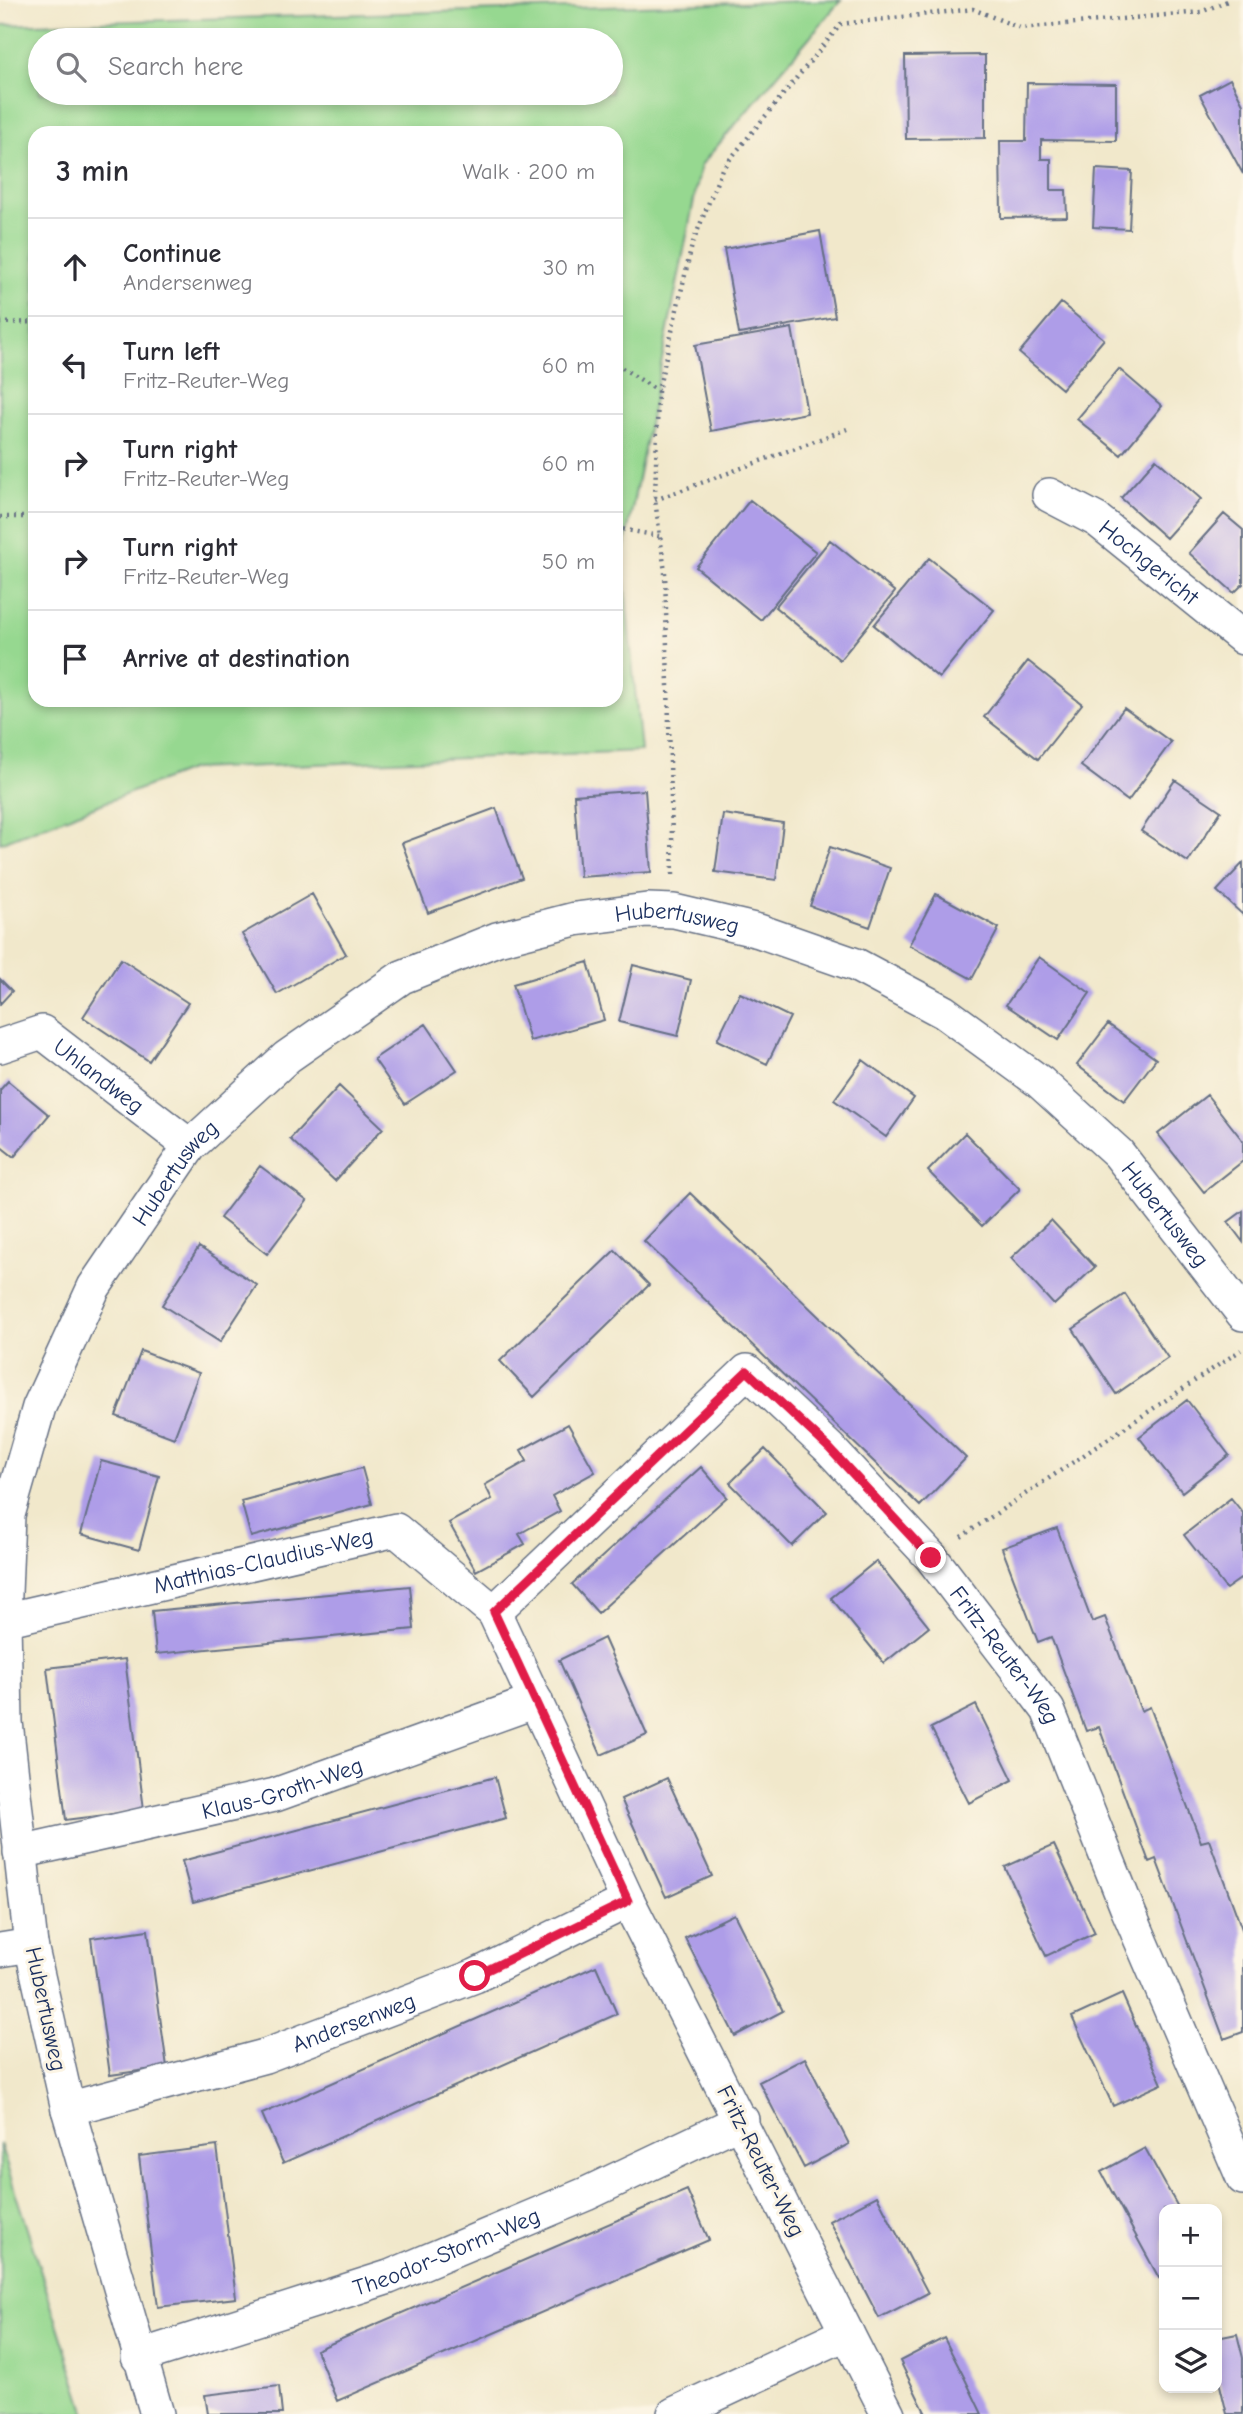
<!DOCTYPE html>
<html lang="en">
<head>
<meta charset="utf-8">
<style>
	body { margin:0; font-family:"Comic Neue",sans-serif; background:#f2f2f3; color:#2b2b33 }
	.controls { position:absolute; right:21px; bottom:21px; display:grid; overflow:hidden; border-radius:14px; box-shadow:0 4px 10px #0003 }
	.controls button { width:63px; height:63px; display:grid; place-items:center; padding:0; border:0; border-bottom:2px solid #e1e1e2; background:#fff; color:#2b2b33; font:35px sans-serif }
	.stop { position:absolute; width:21px; height:21px; margin:-16px; border:5px solid #e11d48; border-radius:50%; background:#fff }
	.stop.end { background:#e11d48; border-color:#fff; box-shadow:0 2px 7px #0008 }
	.list { margin:0; padding:0; list-style:none }
	h2 { display:flex; justify-content:space-between; align-items:center; height:91px; margin:0; padding:0 28px; font-size:30px }
	h2 small { font-size:23px; font-weight:400; color:#7c7c81 }
	.list li { display:grid; grid-template-columns:46px 1fr auto; gap:21px; align-items:center; box-sizing:border-box; height:98px; padding:0 28px; border-top:2px solid #e1e1e2 }
	.list b { display:block; font-size:26px; white-space:nowrap }
	.list p { margin:0; font-size:23px; white-space:nowrap; color:#7c7c81 }
	.list em { font-size:23px; font-style:normal; color:#7c7c81 }
	.icon { flex:none; width:38px; height:38px; fill:none; stroke:currentColor; stroke-width:2; stroke-linecap:round; stroke-linejoin:round }
	.map { position:relative; flex:none; width:1243px; height:2414px; overflow:hidden }
	.search { position:absolute; background:#fff; box-shadow:0 4px 10px #0003; left:28px; top:28px; width:595px; height:77px; display:flex; align-items:center; gap:18px; box-sizing:border-box; padding:0 24px; border-radius:38px; color:#7c7c81; font-size:26px }
	.panel { position:absolute; background:#fff; box-shadow:0 4px 10px #0003; left:28px; top:126px; width:595px; height:581px; border-radius:21px }
	.map>svg:first-child { display:block }
</style>
</head>
<body>
<div class="map">
<svg width="1243" height="2414" viewBox="0 0 1243 2414">
	<rect width="100%" height="100%" fill="#fcf5e5"/>
	<filter id="ink" filterUnits="userSpaceOnUse"><feTurbulence type="fractalNoise" baseFrequency=".0143" numOctaves="2"/><feDisplacementMap in="SourceGraphic" scale="14" xChannelSelector="R" yChannelSelector="G"/><feConvolveMatrix kernelMatrix="1 2 1 2 8 2 1 2 1" color-interpolation-filters="sRGB"/></filter>
	<filter id="wash" filterUnits="userSpaceOnUse"><feTurbulence type="fractalNoise" baseFrequency=".00686" numOctaves="4" result="noise"/><feDisplacementMap in="SourceGraphic" scale="28" xChannelSelector="R" yChannelSelector="G"/><feGaussianBlur stdDeviation="1.57" result="paint"/><feColorMatrix in="noise" values="0 0 0 0 0 0 0 0 0 0 0 0 0 0 0 0 0 1.4 0 .05"/><feComposite in="paint" operator="in"/></filter>
	<g filter="url(#wash)">
		<rect width="100%" height="100%" fill="#f1e8cb"/>
		<!-- green -->
		<path fill="#96d890" stroke="#588477" stroke-width="2" fill-rule="evenodd" d="M841 0 701 165 622 559 641 751 192 769 0 843V25ZM611 40V93H40V40ZM35 133H616V700H35Z
			M0 2144 86 2414H0Z"/>
		<g id="blocks">
			<!-- building -->
			<path fill="#ae9de8" d="M985 55V138L906 139 905 56Z
				M1230 79 1243 104V174L1200 95Z
				M1027 83 1116 84V141L1041 140V159H1051V190H1066L1067 217 1001 218 1000 141H1026Z
				M1096 169 1132 171 1129 229 1093 227Z
				M820 231 835 317 739 334 724 249Z
				M1061 303 1104 339 1062 389 1019 353Z
				M792 328 807 413 711 431 695 345Z
				M1119 369 1162 406 1121 455 1077 419Z
				M1156 459 1201 499 1166 538 1121 498Z
				M750 500 816 552 761 620 696 567Z
				M1224 514 1243 530V584L1234 593 1189 553Z
				M830 540 895 592 840 660 775 607Z
				M929 558 994 610 939 678 874 625Z
				M1028 661 1082 704 1038 759 984 717Z
				M1124 708 1171 742 1128 801 1081 766Z
				M1175 780 1221 811 1188 862 1141 831Z
				M645 790 651 872 580 877 574 795Z
				M496 808 522 878 428 913 402 843Z
				M723 814 783 823 776 880 715 872Z
				M830 847 890 868 870 927 810 906Z
				M1243 863V915L1217 891Z
				M312 894 346 954 277 994 242 934Z
				M936 894 999 928 972 979 909 945Z
				M1039 957 1090 993 1058 1040 1006 1005Z
				M121 959 188 1003 149 1061 83 1017Z
				M588 962 604 1020 530 1041 513 984Z
				M633 965 691 980 678 1036 619 1022Z
				M0 979 12 991 0 1004Z
				M740 993 790 1017 767 1064 717 1040Z
				M426 1024 457 1070 405 1104 374 1059Z
				M1108 1024 1156 1059 1124 1101 1077 1065Z
				M863 1060 914 1098 886 1137 834 1100Z
				M8 1081 49 1115 14 1157 0 1146V1090Z
				M339 1086 383 1128 335 1181 290 1139Z
				M1207 1095 1243 1141V1161L1204 1192 1158 1134Z
				M965 1133 1020 1189 982 1226 928 1171Z
				M260 1166 307 1201 267 1254 220 1218Z
				M690 1193 966 1458 920 1506 644 1241Z
				M1243 1211V1242L1228 1222Z
				M1051 1220 1095 1267 1054 1305 1011 1258Z
				M199 1247 257 1285 220 1342 162 1305Z
				M615 1250 649 1285 534 1397 500 1361Z
				M1125 1294 1168 1358 1116 1394 1073 1329Z
				M141 1351 199 1373 174 1438 116 1416Z
				M1187 1400 1229 1455 1182 1492 1139 1437Z
				M568 1424 595 1472 552 1496 560 1511 519 1534 525 1544 476 1571 449 1523 492 1499 485 1485 527 1461 521 1450Z
				M765 1449 827 1512 792 1546 730 1483Z
				M101 1461 159 1476 139 1550 81 1534Z
				M701 1467 727 1497 598 1613 572 1584Z
				M362 1468 372 1504 251 1537 241 1501Z
				M1231 1498 1243 1513V1577L1226 1589 1184 1535Z
				M1057 1528 1092 1622 1105 1617 1141 1711 1150 1707 1201 1842 1209 1840 1243 1932V2032L1224 2039 1156 1859 1149 1862 1099 1727 1086 1731 1051 1637 1038 1642 1002 1548Z
				M876 1561 929 1627 884 1663 831 1598Z
				M410 1586 414 1629 156 1654 152 1611Z
				M604 1638 647 1735 601 1755 559 1660Z
				M125 1659 144 1810 66 1820 47 1668Z
				M976 1705 1013 1780 969 1803 931 1728Z
				M495 1777 506 1818 193 1902 182 1861Z
				M667 1778 712 1876 666 1897 621 1799Z
				M1054 1845 1095 1933 1046 1956 1005 1867Z
				M734 1914 783 2011 735 2036 685 1938Z
				M148 1930 167 2067 110 2075 91 1938Z
				M596 1966 617 2014 283 2163 262 2114Z
				M1122 1994 1162 2084 1113 2106 1072 2017Z
				M805 2058 849 2144 804 2168 759 2082Z
				M217 2146 236 2298 158 2307 139 2156Z
				M1145 2148 1179 2209H1164V2275L1159 2278 1101 2172Z
				M687 2190 709 2240 337 2401 316 2350Z
				M877 2196 928 2293 879 2318 829 2221Z
				M1237 2334 1243 2358V2414H1227L1217 2373V2338Z
				M944 2338 965 2379 982 2414H926L920 2402 900 2361Z
				M279 2386 282 2414H208L205 2395Z"/>
		</g>
	</g>
	<g filter="url(#ink)">
		<use href="#blocks" fill-opacity="0" stroke="#667084" stroke-width="2"/>
		<g fill="none" stroke-linecap="round" stroke-linejoin="round">
			<!-- street casing -->
			<g stroke="#667084" stroke-width="36">
				<g id="street">
					<path id="s1" d="M1049 495 1097 520 1243 638"/>
					<path id="s2" d="M0 1046 42 1032 190 1146"/>
					<path id="s3" d="M4 1620 396 1530 494 1612"/>
					<path id="s4" d="M20 1852 275 1795 536 1701"/>
					<path d="M0 1950 31 1945"/>
					<path id="s5" d="M68 2109 265 2056 475 1976 628 1901"/>
					<path id="s6" d="M138 2357 389 2277 586 2194 742 2120"/>
					<path id="s7" d="M157 2414 68 2109 31 1945 6 1722 4 1620 8 1515 39 1407 94 1287 190 1146 287 1057 402 977 497 939 575 919 647 910 674 911 759 931 856 965 944 1012 1040 1082 1118 1153 1243 1314"/>
					<path d="M674 2414 847 2333"/>
					<path id="s8" d="M888 2414 628 1901 494 1612 747 1371 829 1448 931 1557 1048 1710 1127 1908 1243 2178"/>
				</g>
			</g>
			<!-- path -->
			<path stroke="#667084" stroke-width="4.5" stroke-dasharray="2 5" stroke-linecap="butt" d="M0 323 35 322
				M616 364 658 391
				M655 500 847 429
				M0 517H35
				M616 528 659 536
				M673 875 665 572 655 500 658 391 692 245 722 169 841 24 973 9 1020 28 1201 12 1230 0
				M961 1537 1241 1350"/>
			<!-- street -->
			<use href="#street" stroke="#fff" stroke-width="33"/>
		</g>
	</g>
	<g fill="none" stroke-linecap="round" stroke-linejoin="round" filter="url(#ink)">
		<!-- route -->
		<path stroke="#e11d48" stroke-width="9" d="M475 1976 628 1901 494 1612 747 1371 829 1448 931 1558"/>
	</g>
	<g text-anchor="middle" dominant-baseline="central" stroke-width="6" stroke-linejoin="round" paint-order="stroke">
		<!-- street labels -->
		<g font-size="23" fill="#1b2f5e" stroke="#fcf5e5">
			<text stroke="none"><textPath href="#s1" startOffset="121">Hochgericht</textPath></text>
			<text stroke="none"><textPath href="#s7" startOffset="1890">Hubertusweg</textPath></text>
			<text stroke="none"><textPath href="#s2" startOffset="116">Uhlandweg</textPath></text>
			<text stroke="none"><textPath href="#s7" startOffset="1302">Hubertusweg</textPath></text>
			<text stroke="none"><textPath href="#s7" startOffset="2478">Hubertusweg</textPath></text>
			<text stroke="none"><textPath href="#s3" startOffset="266">Matthias-Claudius-Weg</textPath></text>
			<text stroke="none"><textPath href="#s8" startOffset="1628">Fritz-Reuter-Weg</textPath></text>
			<text stroke="none"><textPath href="#s4" startOffset="270">Klaus-Groth-Weg</textPath></text>
			<text transform="translate(46 2009) rotate(78)">Hubertusweg</text>
			<text stroke="none"><textPath href="#s5" startOffset="299">Andersenweg</textPath></text>
			<text transform="translate(761 2161) rotate(63)">Fritz-Reuter-Weg</text>
			<text stroke="none"><textPath href="#s6" startOffset="326">Theodor-Storm-Weg</textPath></text>
		</g>
	</g>
</svg>
<div class="controls">
<button>+</button>
<button>−</button>
<button><svg class="icon" aria-label="layers" viewBox="0 0 24 24"><path d="M12 4l9 5-9 5-9-5zM3 14l9 5 9-5"/></svg></button>
</div>
<div class="stop" style="left:475px;top:1976px"></div>
<div class="stop end" style="left:931px;top:1558px"></div>
<div class="search"><svg class="icon" aria-label="search" viewBox="0 0 24 24"><circle cx="10" cy="10" r="6"/><path d="M15 15l6 6"/></svg>Search here</div>
<section class="panel">
<h2>3 min<small>Walk · 200 m</small></h2>
<ul class="list">
<li><svg class="icon" aria-label="ahead" viewBox="0 0 24 24"><path d="M12 20V5M6 11l6-6 6 6"/></svg><div><b>Continue</b><p>Andersenweg</p></div><em>30 m</em></li>
<li><svg class="icon" aria-label="left" viewBox="0 0 24 24"><path d="M17 20v-9H6M10 6l-5 5 5 5"/></svg><div><b>Turn left</b><p>Fritz-Reuter-Weg</p></div><em>60 m</em></li>
<li><svg class="icon" aria-label="right" viewBox="0 0 24 24"><path d="M7 20v-9h11M14 6l5 5-5 5"/></svg><div><b>Turn right</b><p>Fritz-Reuter-Weg</p></div><em>60 m</em></li>
<li><svg class="icon" aria-label="right" viewBox="0 0 24 24"><path d="M7 20v-9h11M14 6l5 5-5 5"/></svg><div><b>Turn right</b><p>Fritz-Reuter-Weg</p></div><em>50 m</em></li>
<li><svg class="icon" aria-label="arrive" viewBox="0 0 24 24"><path d="M6 21V4h12l-3 4 3 4H6"/></svg><div><b>Arrive at destination</b></div></li>
</ul>
</section>
</div>
</body>
</html>
